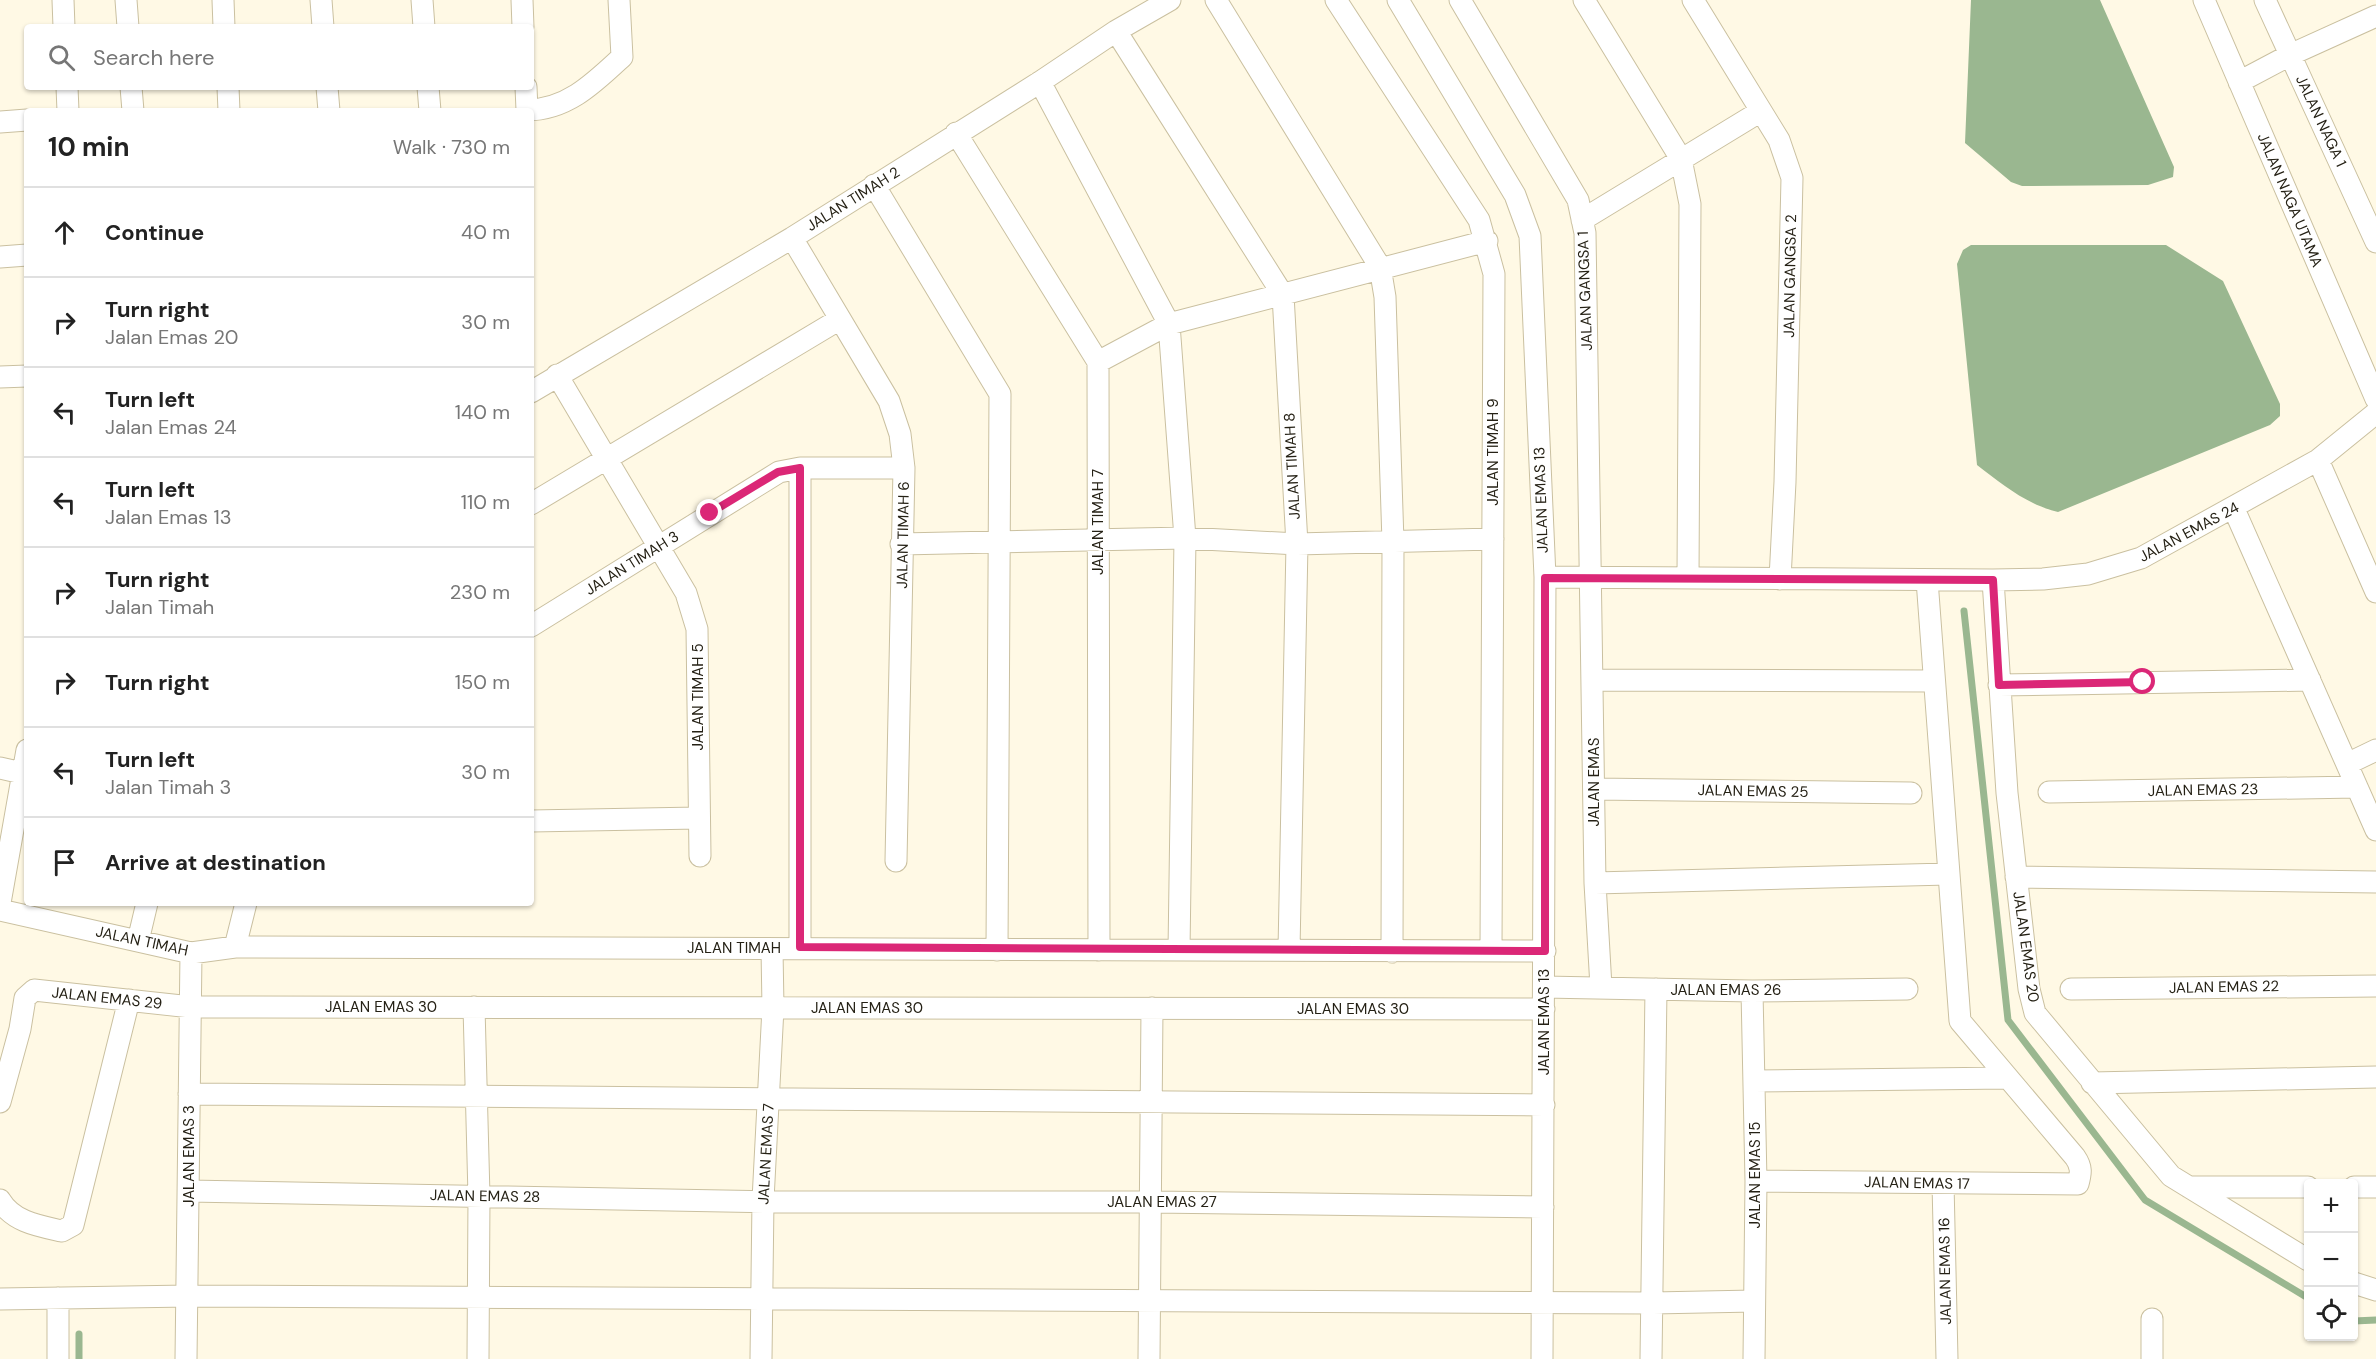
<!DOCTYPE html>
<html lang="en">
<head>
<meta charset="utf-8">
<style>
	body { margin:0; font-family:"DM Sans",sans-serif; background:#f6f6f6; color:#222 }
	.controls { position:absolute; right:18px; bottom:18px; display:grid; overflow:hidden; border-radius:6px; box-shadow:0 2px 4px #0004 }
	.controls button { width:54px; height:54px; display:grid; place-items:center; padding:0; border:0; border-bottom:2px solid #e0e0e0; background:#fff; color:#222; font:30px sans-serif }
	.stop { position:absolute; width:18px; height:18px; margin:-14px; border:4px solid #db2777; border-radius:50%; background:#fff }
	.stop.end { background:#db2777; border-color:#fff; box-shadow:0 2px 6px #0008 }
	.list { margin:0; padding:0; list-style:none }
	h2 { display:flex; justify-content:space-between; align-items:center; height:78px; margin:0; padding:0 24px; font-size:26px }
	h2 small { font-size:20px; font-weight:400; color:#767676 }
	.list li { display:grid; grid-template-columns:39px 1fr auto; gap:18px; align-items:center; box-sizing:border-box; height:90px; padding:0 24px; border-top:2px solid #e0e0e0 }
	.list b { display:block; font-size:22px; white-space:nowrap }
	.list p { margin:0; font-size:20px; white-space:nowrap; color:#767676 }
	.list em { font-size:20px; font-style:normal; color:#767676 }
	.icon { flex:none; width:33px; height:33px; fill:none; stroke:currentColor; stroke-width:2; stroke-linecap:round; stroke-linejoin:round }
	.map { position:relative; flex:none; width:2376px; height:1359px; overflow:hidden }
	.search { position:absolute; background:#fff; box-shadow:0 2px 4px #0004; left:24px; top:24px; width:510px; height:66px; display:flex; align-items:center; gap:15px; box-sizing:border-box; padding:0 21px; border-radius:6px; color:#767676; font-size:22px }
	.panel { position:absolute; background:#fff; box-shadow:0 2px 4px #0004; left:24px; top:108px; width:510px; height:798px; border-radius:6px }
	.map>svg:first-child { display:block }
</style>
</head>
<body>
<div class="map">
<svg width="2376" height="1359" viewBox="0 0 2376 1359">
	<rect width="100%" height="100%" fill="#fff9e5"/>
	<!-- water -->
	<path fill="#9ab790" d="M1971 0H2100L2174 167 2173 177 2148 185 2022 186 2011 182 1965 143Z
		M1971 245H2166L2223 281 2280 404V416L2270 425 2058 512C2026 504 2003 485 1977 465L1957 264 1963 250Z"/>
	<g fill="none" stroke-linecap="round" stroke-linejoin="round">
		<!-- stream -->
		<path stroke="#9ab790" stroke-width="7" d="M1964 611 2008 1020 2145 1200 2308 1298
			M2354 1321 2376 1320
			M79 1359V1334"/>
		<!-- minor casing -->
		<g stroke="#cac0a0" stroke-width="23">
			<path id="minor" d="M63 0 64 27
				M126 0 128 27
				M223 0 224 27
				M321 0 323 27
				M422 0 424 27
				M522 0 523 27
				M1216 0 1380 267 1385 297 1393 542 1392 952
				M1336 0 1479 220 1494 274 1491 949
				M1398 0 1515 195 1530 236 1545 577 1542 1359
				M1460 0 1578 200 1585 233 1595 883 1601 987
				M1584 0 1681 159 1690 204 1688 578
				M1693 0 1779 140 1792 178 1785 482 1780 579
				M2204 0 2376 399
				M2265 0 2376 242
				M1116 31 1283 295 1297 544 1289 950
				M1040 82 1169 324 1185 538 1179 950
				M2239 82 2290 55 2376 16
				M67 87 68 111
				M131 87 133 111
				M228 87 229 111
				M327 87 329 111
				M428 87 430 111
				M526 87 527 110C567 110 594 83 622 57L619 0
				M0 122 27 120
				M956 133 1098 362 1099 950
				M874 185 1000 394 997 950
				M1582 220 1761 111
				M792 238 889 401 900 434 904 468 896 861
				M0 257 27 255
				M1098 362 1169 324 1487 241
				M557 375 686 593 697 629 700 856
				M0 377 27 376
				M531 392 792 238 1040 82 1116 31 1170 0
				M2318 460 2376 592
				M800 468V947
				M531 504 840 319
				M2234 509 2376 830
				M901 544 1185 538 1297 544 1493 539
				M1545 577 1993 580 2043 579 2088 574 2141 558 2318 460 2376 413
				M1993 580 2007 793 2029 989 2035 1013 2171 1176 2308 1260
				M531 626 779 472 800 468H904
				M1594 680 1933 681
				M1999 685 2310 680
				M2347 764 2376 750
				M0 768 22 773
				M1594 789 1911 793
				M2049 792 2357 787
				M531 821 698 818
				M2016 877 2376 882
				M1595 883 1948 874
				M0 903 27 750
				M0 910 191 953 235 947 1545 951
				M138 941 147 903
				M235 947 246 903
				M1544 987 1752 991 1907 989
				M2071 989 2376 986
				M1752 991 1756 1181 1754 1359
				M474 1007 479 1196 478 1359
				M1754 1081 2006 1078
				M2092 1083 2376 1077
				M189 1094 1544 1105
				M0 1102 20 1029 25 998 34 990 191 1007 1544 1009
				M1756 1181 2078 1184C2081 1173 2082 1167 2075 1157L1960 1021 1927 580
				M1943 1183 1947 1359
				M2189 1187H2308
				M2354 1187H2376
				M189 1191 781 1202H1153L1543 1207
				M0 1200C13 1222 39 1226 62 1231L73 1225 129 1000
				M2354 1283 2376 1290
				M0 1299 188 1296 1653 1303 1754 1301
				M58 1359V1298
				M186 1359 191 953
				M761 1359 763 1200 773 1008 772 949
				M1149 1359 1152 1008
				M1651 1359 1656 989
				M2152 1359V1319"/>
		</g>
		<!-- minor -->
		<use href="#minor" stroke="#fff" stroke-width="21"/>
	</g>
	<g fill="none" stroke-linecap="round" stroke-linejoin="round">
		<!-- route -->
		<path stroke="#db2777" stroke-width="8" d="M710 513 778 472 800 468V947L1545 951V578L1993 580 1999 685 2143 682"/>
	</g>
	<g text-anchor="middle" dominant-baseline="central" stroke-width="4.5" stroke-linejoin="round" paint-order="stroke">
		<!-- street labels -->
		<g font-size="15" fill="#252115" stroke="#fff">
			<text transform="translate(2321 121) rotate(65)">JALAN NAGA 1</text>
			<text transform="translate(853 199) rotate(-32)">JALAN TIMAH 2</text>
			<text transform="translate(2290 200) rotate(67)">JALAN NAGA UTAMA</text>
			<text transform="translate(1790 276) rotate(-89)">JALAN GANGSA 2</text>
			<text transform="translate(1585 291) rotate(-92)">JALAN GANGSA 1</text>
			<text transform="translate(1493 452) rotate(-90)">JALAN TIMAH 9</text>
			<text transform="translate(1292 466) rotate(-93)">JALAN TIMAH 8</text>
			<text transform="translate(1541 500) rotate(-92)">JALAN EMAS 13</text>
			<text transform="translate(1098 522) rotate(-90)">JALAN TIMAH 7</text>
			<text transform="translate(2189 532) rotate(-28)">JALAN EMAS 24</text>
			<text transform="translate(903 535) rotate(-89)">JALAN TIMAH 6</text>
			<text transform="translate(632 563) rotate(-32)">JALAN TIMAH 3</text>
			<text transform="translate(698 697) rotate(-90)">JALAN TIMAH 5</text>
			<text transform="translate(1594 782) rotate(-90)">JALAN EMAS</text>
			<text transform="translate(2203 790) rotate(-1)">JALAN EMAS 23</text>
			<text transform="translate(1753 791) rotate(1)">JALAN EMAS 25</text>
			<text transform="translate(142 941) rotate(12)">JALAN TIMAH</text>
			<text transform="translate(2026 947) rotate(82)">JALAN EMAS 20</text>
			<text x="734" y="948">JALAN TIMAH</text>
			<text transform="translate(2224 987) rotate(-1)">JALAN EMAS 22</text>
			<text x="1726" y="990">JALAN EMAS 26</text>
			<text transform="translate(107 998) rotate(6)">JALAN EMAS 29</text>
			<text x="381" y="1007">JALAN EMAS 30</text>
			<text x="867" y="1008">JALAN EMAS 30</text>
			<text x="1353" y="1009">JALAN EMAS 30</text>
			<text transform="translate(1544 1022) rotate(-90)">JALAN EMAS 13</text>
			<text transform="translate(766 1154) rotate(-87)">JALAN EMAS 7</text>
			<text transform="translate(189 1156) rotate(-90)">JALAN EMAS 3</text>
			<text transform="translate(1755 1175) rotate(-90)">JALAN EMAS 15</text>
			<text transform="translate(1917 1183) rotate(1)">JALAN EMAS 17</text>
			<text transform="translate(485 1196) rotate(1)">JALAN EMAS 28</text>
			<text x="1162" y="1202">JALAN EMAS 27</text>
			<text transform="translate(1945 1271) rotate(-91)">JALAN EMAS 16</text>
		</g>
	</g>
</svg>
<div class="controls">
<button>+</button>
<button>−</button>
<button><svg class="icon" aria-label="locate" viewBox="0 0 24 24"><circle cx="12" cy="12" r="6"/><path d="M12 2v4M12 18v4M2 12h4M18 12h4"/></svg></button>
</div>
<div class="stop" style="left:2143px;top:682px"></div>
<div class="stop end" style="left:710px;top:513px"></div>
<div class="search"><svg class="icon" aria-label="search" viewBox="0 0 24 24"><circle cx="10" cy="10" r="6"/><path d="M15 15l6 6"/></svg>Search here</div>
<section class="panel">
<h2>10 min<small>Walk · 730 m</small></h2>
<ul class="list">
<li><svg class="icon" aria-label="ahead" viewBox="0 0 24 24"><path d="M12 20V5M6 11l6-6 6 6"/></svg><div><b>Continue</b></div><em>40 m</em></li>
<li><svg class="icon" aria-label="right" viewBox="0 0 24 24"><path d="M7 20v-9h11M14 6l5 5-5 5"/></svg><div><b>Turn right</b><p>Jalan Emas 20</p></div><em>30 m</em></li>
<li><svg class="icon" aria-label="left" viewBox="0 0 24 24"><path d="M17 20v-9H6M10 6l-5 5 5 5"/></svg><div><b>Turn left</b><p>Jalan Emas 24</p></div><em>140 m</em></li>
<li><svg class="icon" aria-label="left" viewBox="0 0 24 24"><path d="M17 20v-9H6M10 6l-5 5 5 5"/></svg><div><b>Turn left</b><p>Jalan Emas 13</p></div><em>110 m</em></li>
<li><svg class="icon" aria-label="right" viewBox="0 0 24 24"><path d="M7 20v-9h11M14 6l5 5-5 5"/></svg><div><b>Turn right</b><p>Jalan Timah</p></div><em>230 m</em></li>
<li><svg class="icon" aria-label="right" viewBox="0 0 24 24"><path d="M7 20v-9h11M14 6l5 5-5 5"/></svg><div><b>Turn right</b></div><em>150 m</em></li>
<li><svg class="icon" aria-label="left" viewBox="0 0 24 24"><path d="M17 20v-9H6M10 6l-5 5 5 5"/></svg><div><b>Turn left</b><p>Jalan Timah 3</p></div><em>30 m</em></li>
<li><svg class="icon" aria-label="arrive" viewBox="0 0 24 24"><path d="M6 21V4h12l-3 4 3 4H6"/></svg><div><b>Arrive at destination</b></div></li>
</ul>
</section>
</div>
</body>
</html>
